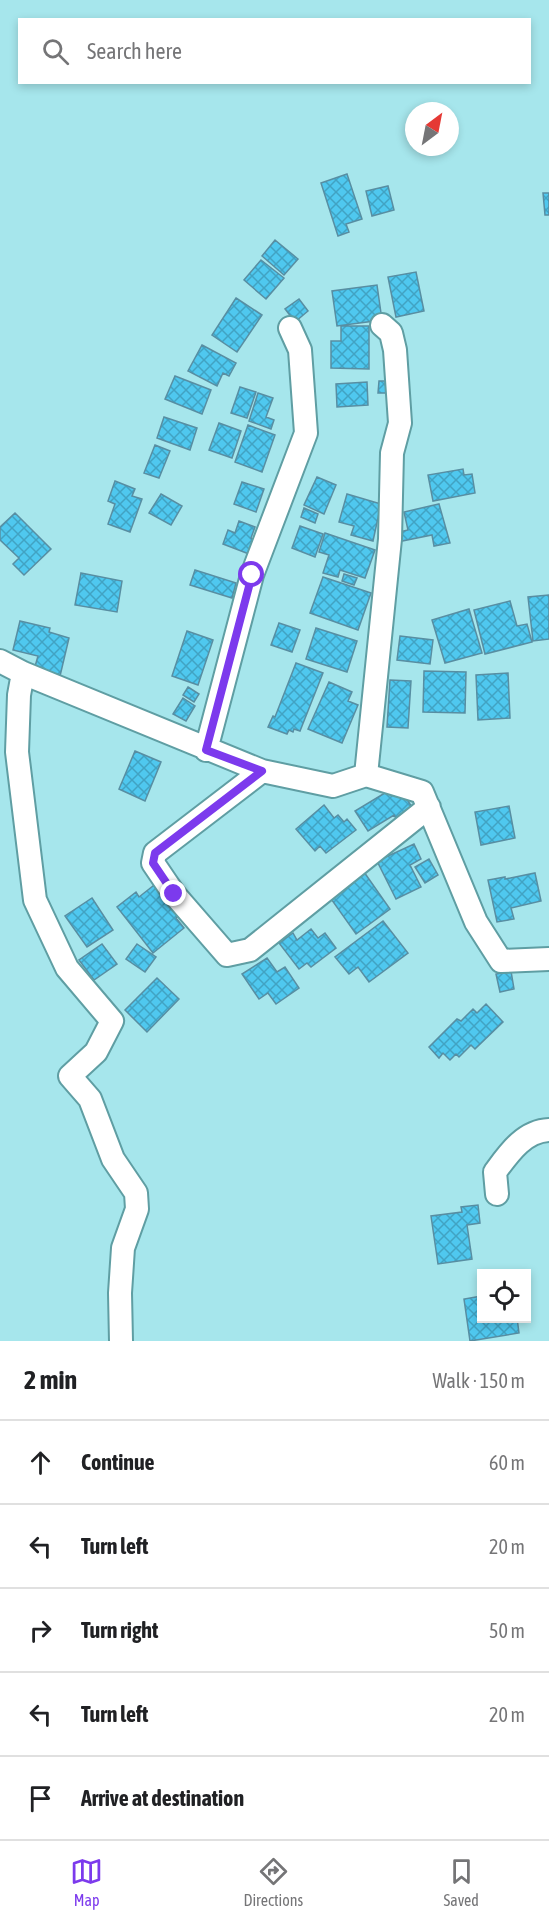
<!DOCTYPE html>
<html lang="en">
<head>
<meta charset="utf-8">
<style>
	body { margin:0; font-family:"Asap Condensed",sans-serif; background:#f6f6f6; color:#202124 }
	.controls { position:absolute; right:18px; bottom:18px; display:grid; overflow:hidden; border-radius:0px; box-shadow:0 3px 9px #0003 }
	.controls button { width:54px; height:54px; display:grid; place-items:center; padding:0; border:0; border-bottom:2px solid #e0e0e0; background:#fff; color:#202124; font:30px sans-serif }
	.compass { position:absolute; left:405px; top:102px; width:54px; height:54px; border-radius:50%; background:#fff; box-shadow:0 3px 9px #0003; rotate:32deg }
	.stop { position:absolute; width:18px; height:18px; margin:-14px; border:4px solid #7c3aed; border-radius:50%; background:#fff }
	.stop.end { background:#7c3aed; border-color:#fff; box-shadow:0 2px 6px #0008 }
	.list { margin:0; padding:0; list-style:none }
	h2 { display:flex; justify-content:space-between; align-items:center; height:78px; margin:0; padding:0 24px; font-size:26px }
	h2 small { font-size:20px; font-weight:400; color:#757577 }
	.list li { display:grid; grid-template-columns:39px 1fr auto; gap:18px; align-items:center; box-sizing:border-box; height:84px; padding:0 24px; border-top:2px solid #e0e0e0 }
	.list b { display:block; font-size:22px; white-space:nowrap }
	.list em { font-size:20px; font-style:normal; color:#757577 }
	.icon { flex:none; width:33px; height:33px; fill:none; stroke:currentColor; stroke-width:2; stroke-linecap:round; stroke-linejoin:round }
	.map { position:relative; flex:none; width:549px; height:1341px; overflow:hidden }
	.search { position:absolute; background:#fff; box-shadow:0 3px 9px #0003; left:18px; right:18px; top:18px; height:66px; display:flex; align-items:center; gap:15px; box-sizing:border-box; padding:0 21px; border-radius:0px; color:#757577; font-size:22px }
	.sheet { height:498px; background:#fff }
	nav { display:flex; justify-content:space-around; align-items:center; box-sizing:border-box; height:84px; border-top:2px solid #e0e0e0; background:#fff; font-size:16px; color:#757577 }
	nav a { display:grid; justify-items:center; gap:3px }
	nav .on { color:#7c3aed }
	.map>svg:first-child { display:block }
</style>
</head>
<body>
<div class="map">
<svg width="549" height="1341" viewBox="0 0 549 1341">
	<defs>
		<pattern id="building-cross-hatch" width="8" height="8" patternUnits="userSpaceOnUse" patternTransform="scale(1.5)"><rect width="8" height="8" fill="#4fc8ef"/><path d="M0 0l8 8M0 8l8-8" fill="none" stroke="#41a3c3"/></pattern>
	</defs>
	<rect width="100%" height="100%" fill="#a6e6ec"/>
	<!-- building -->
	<path fill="url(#building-cross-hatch)" stroke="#588ea2" stroke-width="1.5" d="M347 174 362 219 346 224 349 232 338 236 321 183Z
		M388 186 394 210 372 216 366 191Z
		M543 193H549V215H545Z
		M275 240 298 259 284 275 262 256Z
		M261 260 284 278 266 299 244 280Z
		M416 272 424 311 396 317 388 277Z
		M377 285 382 320 337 326 332 291Z
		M236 298 262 315 237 352 212 335Z
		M299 299 308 311 295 322 285 309Z
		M341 326H369V369L331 368V341H341Z
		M202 345 236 363 229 376 223 373 217 386 188 371Z
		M175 376 211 390 202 414 165 399Z
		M379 381H389V393H378Z
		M367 382 368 405 337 407 336 384Z
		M240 387 256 392 247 418 231 413Z
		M258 393 273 398 266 417 274 420 271 429 249 421Z
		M164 417 197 428 190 450 157 438Z
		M219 423 241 431 232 458 209 450Z
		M248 425 275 435 262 472 235 462Z
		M155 445 170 451 159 478 144 473Z
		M463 469 464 475 472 474 475 493 433 501 428 475Z
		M317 477 336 485 324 514 304 505Z
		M115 481 135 489 132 496 142 499 130 532 108 524 115 504 108 501Z
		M242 482 264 489 256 512 234 504Z
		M161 494 182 506 171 525 149 513Z
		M347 494 381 504 373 541 351 535 354 526 339 522Z
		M439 504 450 543 434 546 432 535 397 542 395 533 408 530 404 512Z
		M304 508 318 514 315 523 301 517Z
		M15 513 51 549 24 575 13 564 19 558 0 540V527Z
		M239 521 255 527 251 538 254 540 249 554 223 544 228 530 235 533Z
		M300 526 323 534 315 557 292 548Z
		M325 533 375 550 365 578 340 570 338 577 323 573 329 555 319 552Z
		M195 570 236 583 232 598 190 585Z
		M81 573 122 581 117 612 75 605Z
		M344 574 357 578 354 585 342 581Z
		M323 577 371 593 358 630 310 613Z
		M549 595V639L533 641 528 597Z
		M510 601 517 626 527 624 532 642 485 654 474 610Z
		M469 609 482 653 445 663 432 620Z
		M20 621 50 628 49 632 69 638 60 676 34 670 38 656 13 650Z
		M279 623 300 630 292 652 271 645Z
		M316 628 357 641 347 672 306 659Z
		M187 631 213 640 198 685 172 676Z
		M400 636 433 640 430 664 397 660Z
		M296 663 323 673 300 731 294 729 293 732 289 730 287 734 268 727 273 716 275 717Z
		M424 671 466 672 465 713 423 712Z
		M508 673 510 718 478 720 476 675Z
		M390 680 411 681 408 728 387 727Z
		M329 682 352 692 348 701 358 705 342 743 308 729Z
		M188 687 199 694 194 702 183 695Z
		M183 698 195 706 186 721 173 714Z
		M135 751 161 762 145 801 119 789Z
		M398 785 415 812 398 822 394 815 368 831 355 811Z
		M324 805 334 818 338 815 344 822 347 819 356 830 326 853 320 846 315 851 296 829Z
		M509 806 515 838 481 845 475 812Z
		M414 844 421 859 410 865 421 887 396 899 377 861Z
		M429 859 438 875 425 883 415 867Z
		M364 872 390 909 356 934 329 896Z
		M535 873 541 901 511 908 514 919 497 922 488 880 505 877V879Z
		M158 882 183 912 176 918 184 928 153 953 117 907 136 892 139 897Z
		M92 898 113 930 87 947 65 916Z
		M383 921 408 953 369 982 358 967 349 974 335 957Z
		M311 929 318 938 325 933 336 948 311 967 307 963 299 969 279 943 293 933 297 940Z
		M102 944 117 964 94 980 79 960Z
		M137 944 156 957 145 972 126 959Z
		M267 958 277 972 285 967 299 988 276 1004 268 993 259 999 242 974Z
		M511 971 514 989 500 992 496 974Z
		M157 978 179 999 147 1032 125 1010Z
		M486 1004 503 1022 475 1049 471 1045 459 1057 456 1054 450 1060 443 1053 439 1058 429 1047 457 1019 461 1021 473 1009 477 1013Z
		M478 1205 480 1223 467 1225 472 1259 438 1264 431 1216 462 1212 461 1207Z
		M482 1296V1318H517L519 1333 470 1341 464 1299Z"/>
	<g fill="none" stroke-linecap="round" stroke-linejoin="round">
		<!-- minor casing -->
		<g stroke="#5f9ea3" stroke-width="26">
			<path id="minor" d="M0 661 23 673 262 771 333 786 366 775 422 792 476 922 501 961 549 959
				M23 673 19 695 17 752 35 900 67 968 112 1021 96 1052 70 1076 90 1099 113 1159 136 1193 137 1209 123 1248 120 1293 121 1341
				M206 750 252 575 306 433 300 350 290 328
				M262 771 155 853 153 863 174 894 227 955 250 950 429 807
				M366 775 390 539 392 453 400 423 395 350 391 333 382 325
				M497 1194 495 1172C509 1153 524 1131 549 1130"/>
		</g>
		<!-- minor -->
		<use href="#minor" stroke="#fff" stroke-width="22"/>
	</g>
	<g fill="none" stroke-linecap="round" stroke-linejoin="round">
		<!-- route -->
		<path stroke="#7c3aed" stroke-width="8" d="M174 894 153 863 155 853 262 771 206 750 252 575"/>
	</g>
</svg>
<div class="controls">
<button><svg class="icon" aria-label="locate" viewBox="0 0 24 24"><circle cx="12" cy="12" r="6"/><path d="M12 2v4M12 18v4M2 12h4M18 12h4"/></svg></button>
</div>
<svg class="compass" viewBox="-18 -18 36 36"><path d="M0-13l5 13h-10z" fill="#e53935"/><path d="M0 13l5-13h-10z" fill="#757577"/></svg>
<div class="stop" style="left:252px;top:575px"></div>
<div class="stop end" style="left:174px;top:894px"></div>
<div class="search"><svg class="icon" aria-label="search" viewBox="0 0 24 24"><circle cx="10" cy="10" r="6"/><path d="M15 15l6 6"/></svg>Search here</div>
</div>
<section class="sheet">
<h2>2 min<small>Walk · 150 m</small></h2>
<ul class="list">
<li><svg class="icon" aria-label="ahead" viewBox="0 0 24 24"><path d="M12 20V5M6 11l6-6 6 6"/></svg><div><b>Continue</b></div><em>60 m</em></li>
<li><svg class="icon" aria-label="left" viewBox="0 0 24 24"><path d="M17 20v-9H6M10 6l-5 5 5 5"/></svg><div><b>Turn left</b></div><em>20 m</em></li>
<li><svg class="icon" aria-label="right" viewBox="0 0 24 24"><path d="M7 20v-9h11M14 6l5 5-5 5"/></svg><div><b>Turn right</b></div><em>50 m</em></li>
<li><svg class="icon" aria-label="left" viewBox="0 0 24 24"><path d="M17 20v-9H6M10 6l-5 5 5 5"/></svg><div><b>Turn left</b></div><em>20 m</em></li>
<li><svg class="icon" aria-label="arrive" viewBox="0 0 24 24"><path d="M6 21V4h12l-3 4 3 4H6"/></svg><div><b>Arrive at destination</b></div></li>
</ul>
</section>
<nav>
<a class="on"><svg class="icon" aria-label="map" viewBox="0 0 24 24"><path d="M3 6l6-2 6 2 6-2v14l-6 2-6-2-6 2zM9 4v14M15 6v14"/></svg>Map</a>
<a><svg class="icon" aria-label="directions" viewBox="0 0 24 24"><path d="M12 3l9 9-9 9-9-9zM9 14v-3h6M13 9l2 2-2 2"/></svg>Directions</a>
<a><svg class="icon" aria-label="saved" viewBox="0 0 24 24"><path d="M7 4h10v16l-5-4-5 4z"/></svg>Saved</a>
</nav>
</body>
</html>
